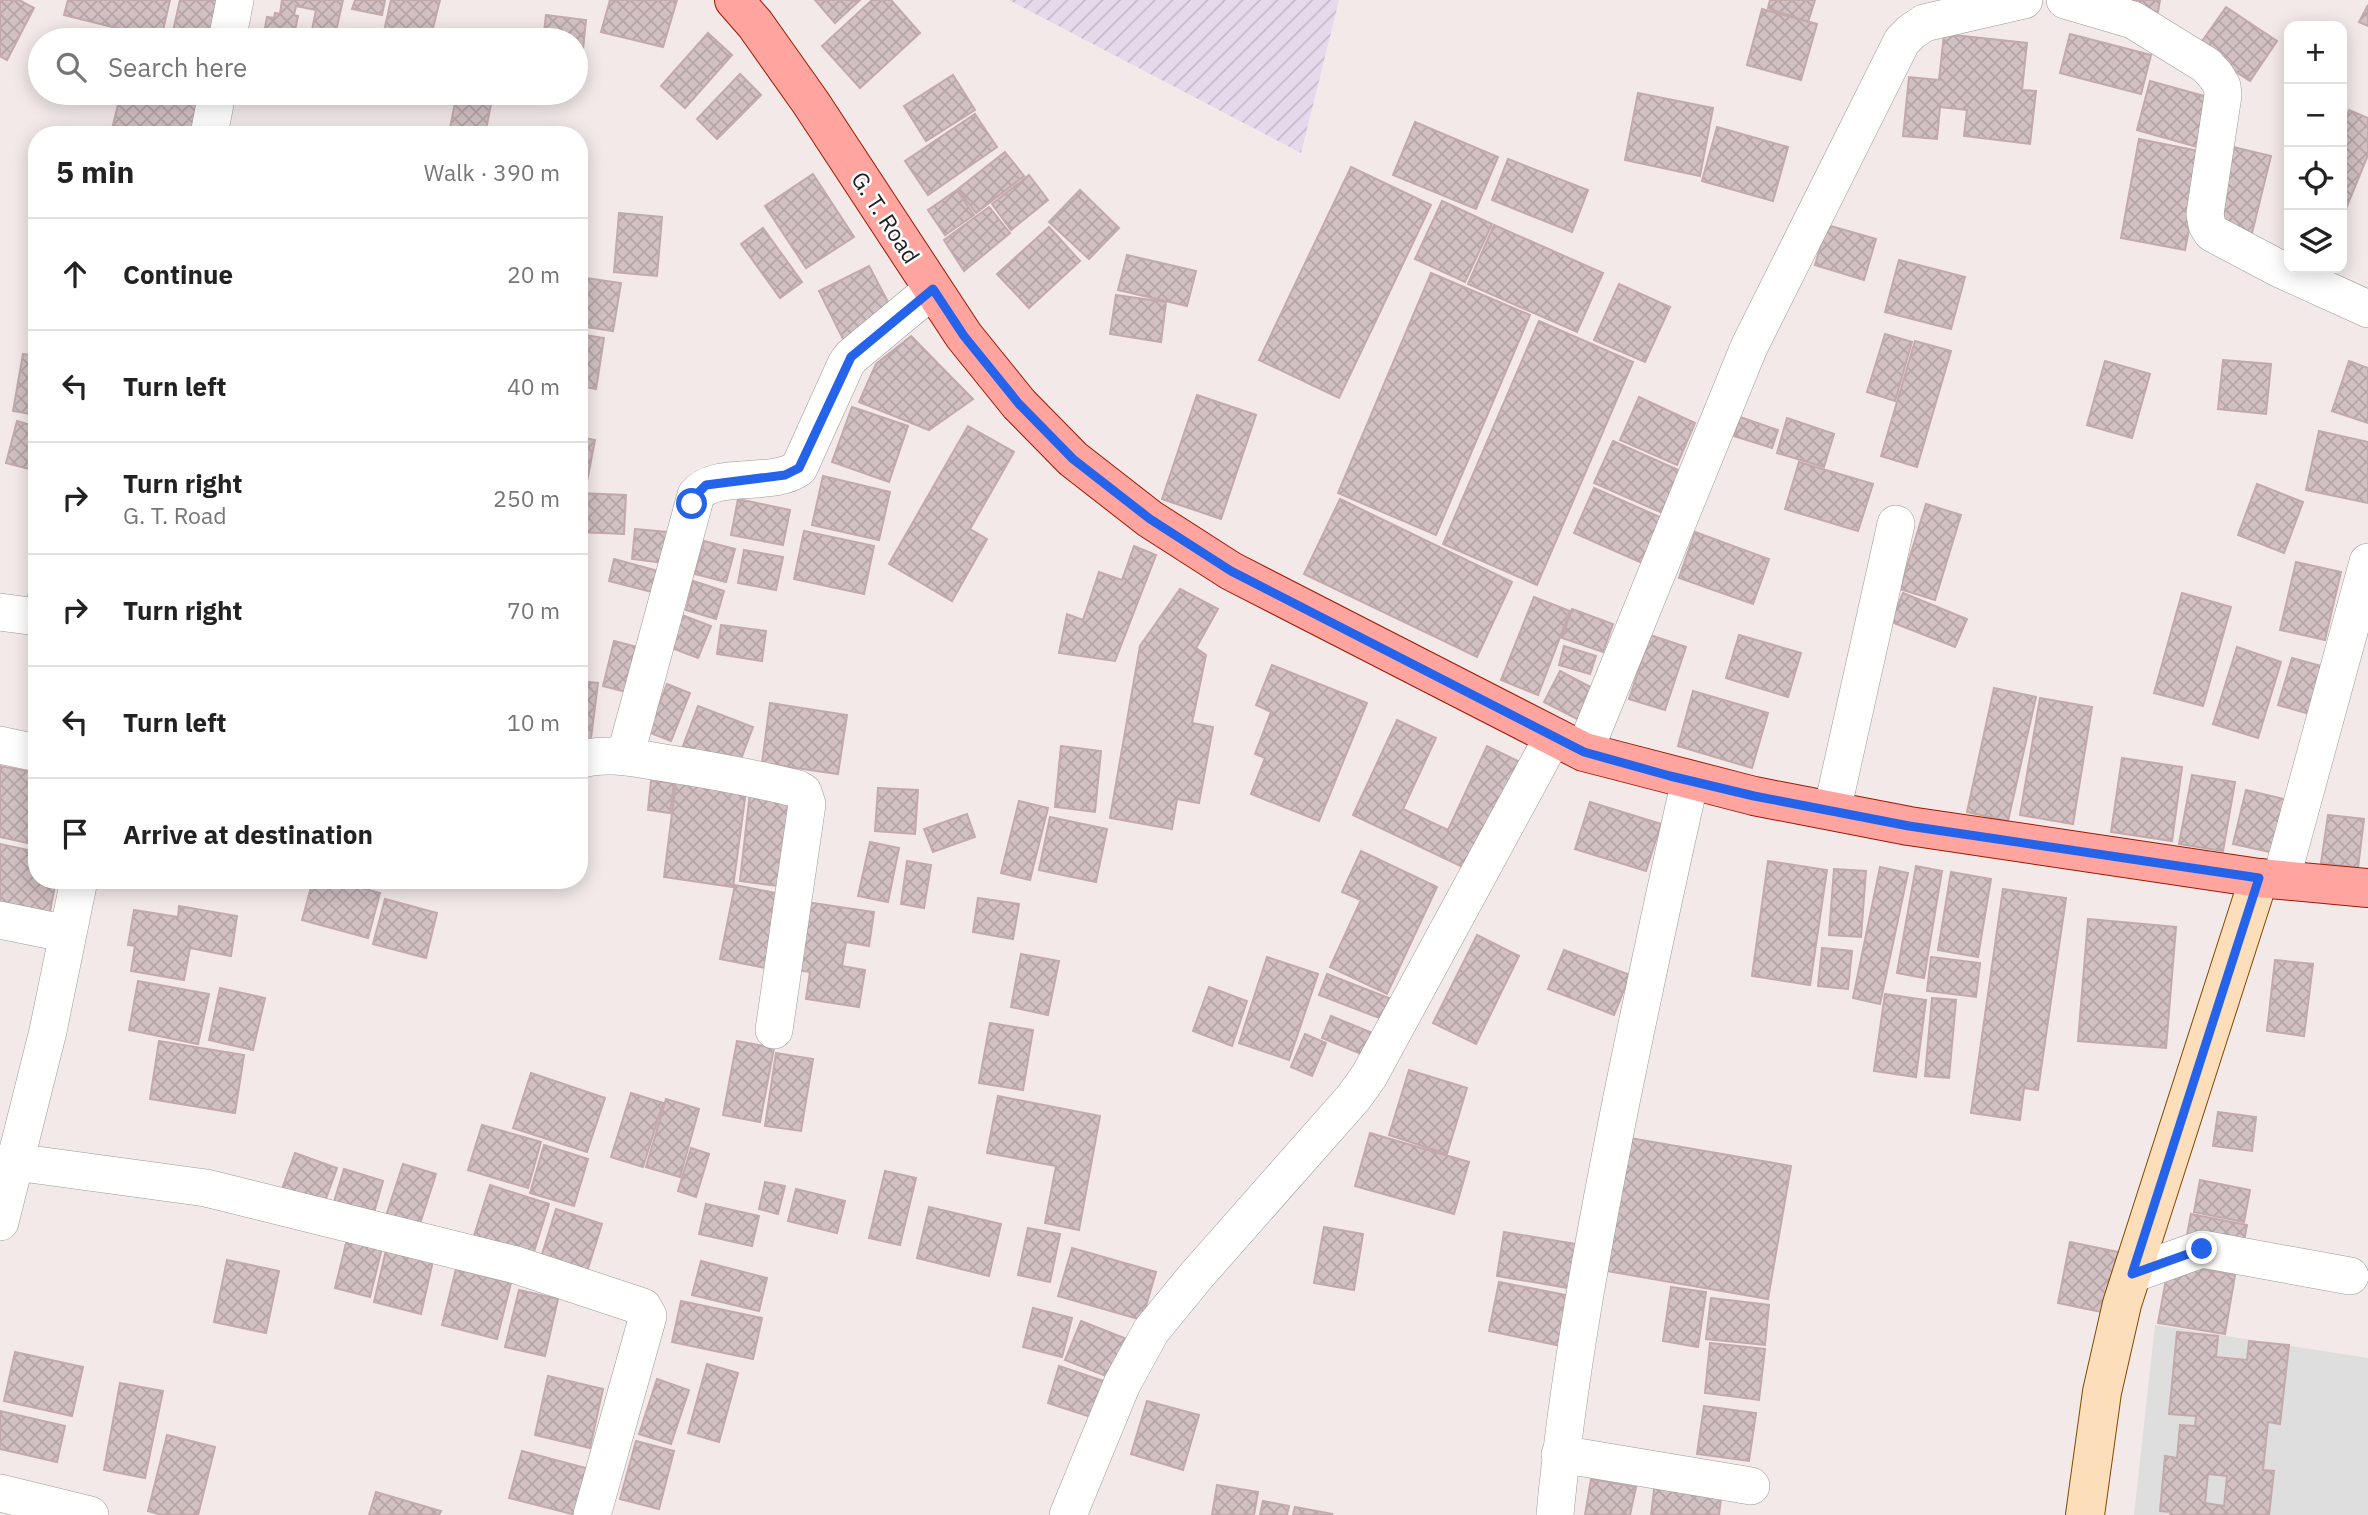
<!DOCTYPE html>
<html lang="en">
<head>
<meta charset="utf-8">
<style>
	body { margin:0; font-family:"IBM Plex Sans",sans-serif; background:#f2f2f2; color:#222 }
	.controls { position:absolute; right:21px; top:21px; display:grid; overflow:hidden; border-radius:14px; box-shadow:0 4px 18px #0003 }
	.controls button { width:63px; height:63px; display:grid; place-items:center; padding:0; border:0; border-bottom:2px solid #e0e0e0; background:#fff; color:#222; font:35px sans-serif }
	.stop { position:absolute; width:21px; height:21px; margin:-16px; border:5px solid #2563eb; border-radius:50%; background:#fff }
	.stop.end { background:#2563eb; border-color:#fff; box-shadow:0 2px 7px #0008 }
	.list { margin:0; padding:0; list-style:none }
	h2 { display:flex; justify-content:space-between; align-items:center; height:91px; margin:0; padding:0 28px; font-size:30px }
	h2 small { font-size:23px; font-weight:400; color:#767676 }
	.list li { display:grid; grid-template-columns:46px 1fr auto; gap:21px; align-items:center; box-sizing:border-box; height:112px; padding:0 28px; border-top:2px solid #e0e0e0 }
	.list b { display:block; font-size:26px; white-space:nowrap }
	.list p { margin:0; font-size:23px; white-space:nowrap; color:#767676 }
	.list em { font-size:23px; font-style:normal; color:#767676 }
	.icon { flex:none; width:38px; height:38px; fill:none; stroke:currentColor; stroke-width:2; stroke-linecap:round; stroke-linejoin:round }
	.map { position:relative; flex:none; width:2368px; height:1515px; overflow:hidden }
	.search { position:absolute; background:#fff; box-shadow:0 4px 18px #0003; left:28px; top:28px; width:560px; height:77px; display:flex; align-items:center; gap:18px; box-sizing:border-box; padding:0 24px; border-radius:38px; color:#767676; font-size:26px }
	.panel { position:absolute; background:#fff; box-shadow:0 4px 18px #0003; left:28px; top:126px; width:560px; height:763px; border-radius:28px }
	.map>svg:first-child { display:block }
</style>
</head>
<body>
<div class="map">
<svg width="2368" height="1515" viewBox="0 0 2368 1515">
	<defs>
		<pattern id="industrial-furrows" width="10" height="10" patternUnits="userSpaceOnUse" patternTransform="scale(1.75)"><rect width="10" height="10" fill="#e5d9eb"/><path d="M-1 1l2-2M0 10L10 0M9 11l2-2" fill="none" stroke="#c4bac9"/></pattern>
		<pattern id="building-cross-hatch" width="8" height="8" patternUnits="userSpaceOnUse" patternTransform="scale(1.75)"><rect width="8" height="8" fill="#d2c0c2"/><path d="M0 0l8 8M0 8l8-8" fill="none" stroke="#b4a5a6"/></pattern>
	</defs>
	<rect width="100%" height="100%" fill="#f2e9e8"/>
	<!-- residential -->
	<path fill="#dfdedf" d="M2155 1325 2368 1358V1515H2134Z"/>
	<!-- industrial -->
	<path fill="url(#industrial-furrows)" d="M1009 0H1339L1301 153Z"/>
	<!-- building -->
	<path fill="url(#building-cross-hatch)" stroke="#c4a9ab" stroke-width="2" fill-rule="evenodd" d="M0 0H19L34 8 7 60 0 56Z
		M68 0H170L161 39 64 15Z
		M180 0H234L224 40H171Z
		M282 0H343L334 40H310L316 10 296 6 294 15 298 16 293 40 264 33 267 17 274 18 275 13 280 14Z
		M355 0H385L382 15 352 9Z
		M391 0H440L430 40H382Z
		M610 0H677L663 47 601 32Z
		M815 0H860L835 23Z
		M872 0H891L920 33 860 88 822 46Z
		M1770 0H1815L1808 22 1768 8Z
		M2104 0H2160L2158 12Z
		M2368 5V26L2359 22Z
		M2226 7 2277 41 2250 81 2198 47Z
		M1762 9 1817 24 1801 80 1747 65Z
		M546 15 586 20 582 59H576V40H543Z
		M708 33 732 55 685 108 661 86Z
		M1944 34 2027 43 2022 90 2036 91 2030 144 1964 136 1967 110 1940 107 1937 139 1903 136 1909 77 1939 80Z
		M2070 34 2151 55 2141 94 2060 73Z
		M740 74 761 95 717 139 697 119Z
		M953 75 975 110 926 141 904 106Z
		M2150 81 2215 99 2201 148 2137 130Z
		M121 93H207L197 135H153L113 125Z
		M457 93 492 99 485 135 449 133Z
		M1638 93 1713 108 1700 176 1625 160Z
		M2349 110 2368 118V155L2345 211 2342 209V128Z
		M975 114 997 147 928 195 905 161Z
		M1415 122 1498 157 1476 209 1393 175Z
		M1717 127 1788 147 1773 201 1702 181Z
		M2139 139 2204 152 2185 250 2121 238Z
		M2233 147 2271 156 2252 233 2214 224Z
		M1005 152 1024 176 976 213 958 189Z
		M1508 159 1588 190 1572 232 1492 200Z
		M1351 167 1431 205 1339 398 1259 360Z
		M813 174 854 237 806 268 765 206Z
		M1029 175 1048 200 1011 230 992 204Z
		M957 190 974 215 945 235 928 210Z
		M1080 190 1119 228 1089 259 1049 222Z
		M1442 201 1492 224 1465 282 1415 259Z
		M989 207 1010 233 964 271 944 240Z
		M619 213 662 217 657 276 614 272Z
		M1494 225 1603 273 1577 332 1468 284Z
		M1827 225 1876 239 1864 280 1815 265Z
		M1049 227 1080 261 1029 308 997 274Z
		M763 228 802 282 780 298 741 244Z
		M1127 255 1196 271 1187 306 1118 290Z
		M1899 260 1965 277 1951 329 1885 312Z
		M869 266 897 319 846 345 819 291Z
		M1431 273 1530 315 1436 535 1338 493Z
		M579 277 621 283 613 331 579 326Z
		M1619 284 1670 307 1645 362 1594 340Z
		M1116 295 1166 302 1161 342 1110 334Z
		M37 320V341L32 340Z
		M1539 321 1633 362 1537 585 1443 544Z
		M579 334 604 338 596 389 579 386Z
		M1885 334 1912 342 1895 401 1867 392Z
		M911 336 973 399 929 430 859 402 876 364Z
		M1915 341 1951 351 1917 467 1881 456Z
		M23 354 37 356V415L13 411Z
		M2223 360 2271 364 2266 414 2218 409Z
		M2105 361 2150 374 2132 438 2087 425Z
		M2349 361 2368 368V423L2332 411Z
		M1197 395 1256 415 1221 519 1162 499Z
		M1639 397 1695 423 1677 465 1620 440Z
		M852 407 908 426 889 482 832 462Z
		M1740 417 1778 430 1772 448 1734 436Z
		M1787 418 1834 434 1824 467 1777 453Z
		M17 421 37 427V471L6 463Z
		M968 426 1014 452 970 529 987 539 952 601 889 564Z
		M2319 431 2368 442V503L2306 490Z
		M579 437 595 440 585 492 579 491Z
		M1613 441 1685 473 1667 515 1594 483Z
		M1799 462 1873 484 1858 531 1785 509Z
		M823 476 890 492 879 540 812 525Z
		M2257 484 2303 502 2284 553 2238 535Z
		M1594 488 1662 518 1642 563 1574 533Z
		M579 493 626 495 624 534 579 532Z
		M738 499 790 510 783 545 731 535Z
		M1340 499 1512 582 1477 657 1304 574Z
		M1926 504 1961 515 1935 600 1900 589Z
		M635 529 667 532 663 563 632 559Z
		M804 531 874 546 864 594 794 579Z
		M1695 532 1769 559 1753 604 1679 578Z
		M704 541 735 549 726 582 695 574Z
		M1134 546 1156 555 1115 661 1059 653 1067 614 1083 620 1099 572 1122 580Z
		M744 550 783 557 776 590 738 583Z
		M614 559 658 571 652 592 609 581Z
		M35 560 37 561V605L27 603Z
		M2296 562 2341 572 2325 640 2280 630Z
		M693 581 724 591 716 619 686 610Z
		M1180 589 1218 609 1196 648 1206 655 1192 723 1213 727 1199 803 1177 799 1172 829 1110 818 1140 646Z
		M1903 593 1967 619 1955 647 1891 622Z
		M2182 593 2231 607 2203 706 2154 693Z
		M1534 597 1570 611 1538 695 1501 680Z
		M1572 609 1613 624 1603 652 1562 638Z
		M682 615 711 626 698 658 669 647Z
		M721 625 766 631 762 661 717 654Z
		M1650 635 1686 647 1665 710 1629 699Z
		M1739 635 1801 653 1788 697 1726 678Z
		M614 641 641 648 630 693 603 686Z
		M1564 646 1596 656 1590 674 1559 665Z
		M2237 647 2281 662 2258 738 2213 724Z
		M2292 658 2332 669 2320 717 2278 705Z
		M1272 665 1367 703 1319 821 1251 794 1265 758 1255 754 1271 712 1256 705Z
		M1560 671 1596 690 1579 720 1544 702Z
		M579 681 598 683 590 746 579 745Z
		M667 684 690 693 671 741 648 732Z
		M1994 688 2036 697 2008 821 1967 812Z
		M1693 691 1768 713 1752 768 1678 746Z
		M2040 698 2092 707 2073 824 2020 815Z
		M770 703 847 715 838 774 762 763Z
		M698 706 753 727 738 767 683 746Z
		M1397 720 1436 738 1403 809 1448 830 1487 746 1522 763 1471 871 1353 815Z
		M1061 746 1101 751 1095 812 1055 807Z
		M2122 758 2182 767 2172 841 2111 832Z
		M0 766 37 773V845L0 837Z
		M2192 775 2235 782 2223 851 2179 844Z
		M651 781 674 783 670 813 648 810Z
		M676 782 746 791 733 887 664 877Z
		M878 788 918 790 915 834 875 831Z
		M2246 790 2296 802 2284 855 2233 844Z
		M750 792 796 798 786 887 740 881Z
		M1019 801 1048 808 1030 880 1001 873Z
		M1590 802 1661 824 1646 871 1575 849Z
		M967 814 975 837 933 852 924 829Z
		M2328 815 2364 819 2358 868 2321 863Z
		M1050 817 1107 829 1096 882 1039 870Z
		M870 842 899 848 888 902 858 896Z
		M0 844 37 852V880H56L48 922 0 913Z
		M1361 851 1437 887 1387 994 1330 967 1361 900 1342 892Z
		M907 861 931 865 924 908 901 904Z
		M1768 861 1827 870 1810 985 1752 976Z
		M1916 866 1942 871 1924 978 1897 973Z
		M1880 867 1908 873 1880 1004 1853 998Z
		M1834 869 1866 871 1861 937 1829 935Z
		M1951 872 1991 879 1978 957 1938 950Z
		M313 880H333L380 893 368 938 302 920Z
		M735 885 791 896 776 970 720 959Z
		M2003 889 2066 898 2038 1090 2024 1088 2020 1120 1971 1113Z
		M978 898 1019 904 1013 939 973 932Z
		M385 899 437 913 426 958 373 944Z
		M806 902 874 912 869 946 846 942 842 966 865 970 859 1007 806 999 810 972 796 970Z
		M179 906 237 916 231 956 190 948 184 980 131 971 135 946 128 945 134 910 178 917Z
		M2088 919 2176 927 2166 1048 2078 1041Z
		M1477 935 1519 956 1476 1044 1433 1023Z
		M1822 948 1852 951 1848 989 1818 986Z
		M1564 950 1630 975 1614 1015 1548 989Z
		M1021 954 1059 961 1048 1015 1011 1007Z
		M1267 957 1318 974 1289 1060 1239 1043Z
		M1931 957 1980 963 1976 997 1927 991Z
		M2275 960 2313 964 2304 1036 2267 1031Z
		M1327 974 1389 998 1382 1019 1319 995Z
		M138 981 209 994 198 1044 129 1030Z
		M1209 987 1247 1001 1232 1046 1193 1031Z
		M220 988 265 998 253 1050 209 1040Z
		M1885 994 1926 1000 1916 1077 1874 1071Z
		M1932 998 1956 1000 1949 1078 1925 1076Z
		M1331 1016 1375 1034 1366 1056 1322 1038Z
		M990 1023 1033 1030 1023 1090 979 1083Z
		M1305 1034 1326 1043 1312 1076 1291 1067Z
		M159 1041 244 1055 235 1113 150 1099Z
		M737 1041 774 1048 760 1122 723 1115Z
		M776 1053 813 1059 801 1131 765 1126Z
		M1409 1070 1467 1088 1447 1154 1389 1135Z
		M531 1073 605 1098 587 1152 513 1128Z
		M631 1093 663 1103 643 1167 611 1157Z
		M998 1096 1100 1116 1079 1230 1045 1223 1056 1166 987 1153Z
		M666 1099 699 1109 680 1177 646 1167Z
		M2218 1112 2256 1117 2252 1151 2213 1146Z
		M482 1125 541 1142 528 1188 468 1170Z
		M1370 1133 1469 1162 1454 1214 1355 1186Z
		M1624 1137 1791 1166 1768 1299 1601 1270Z
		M544 1145 588 1159 574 1206 530 1193Z
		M691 1148 709 1154 696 1197 678 1191Z
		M295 1153 337 1168 324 1204 282 1189Z
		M403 1164 436 1174 418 1230 385 1219Z
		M344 1169 383 1181 373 1216 333 1205Z
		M885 1171 916 1178 900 1245 869 1238Z
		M2200 1180 2250 1190 2244 1222 2194 1212Z
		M765 1182 785 1186 778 1214 759 1209Z
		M490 1185 549 1204 531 1261 472 1242Z
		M796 1189 845 1201 837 1233 788 1221Z
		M706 1204 759 1216 752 1246 699 1234Z
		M929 1207 1001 1224 989 1276 917 1258Z
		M556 1209 602 1224 585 1278 539 1264Z
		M2191 1214 2247 1225 2238 1272 2182 1261Z
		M1324 1227 1363 1234 1354 1290 1314 1283Z
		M1028 1228 1060 1234 1050 1282 1018 1275Z
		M349 1231 384 1240 370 1297 335 1288Z
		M1504 1232 1582 1245 1574 1289 1497 1276Z
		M388 1241 435 1252 421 1314 374 1302Z
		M2070 1242 2123 1253 2111 1314 2058 1303Z
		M1072 1248 1156 1272 1142 1320 1058 1296Z
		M227 1260 279 1271 266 1333 214 1322Z
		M701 1261 767 1278 759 1311 692 1295Z
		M2169 1263 2235 1275 2225 1334 2158 1323Z
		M456 1269 511 1283 497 1339 442 1325Z
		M1499 1282 1571 1296 1561 1346 1489 1331Z
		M1671 1287 1706 1292 1698 1347 1663 1341Z
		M519 1290 558 1299 545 1356 505 1347Z
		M1711 1298 1769 1305 1765 1345 1706 1339Z
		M681 1301 762 1318 753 1359 672 1342Z
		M1033 1308 1072 1318 1062 1357 1023 1347Z
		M1081 1321 1127 1339 1111 1378 1065 1360Z
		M2177 1332 2218 1336 2216 1357 2247 1360 2249 1341 2289 1345 2280 1424 2268 1422 2263 1470 2274 1471 2269 1515H2170L2171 1512 2160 1511 2165 1456 2177 1458 2180 1425 2195 1426 2196 1416 2169 1414ZM2208 1474 2227 1476 2224 1506 2205 1503Z
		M1710 1343 1765 1349 1759 1400 1705 1393Z
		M15 1352 83 1367 72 1416 4 1401Z
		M707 1364 738 1373 719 1442 688 1433Z
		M1059 1366 1112 1384 1100 1420 1048 1403Z
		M548 1376 603 1389 590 1448 535 1435Z
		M657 1379 689 1390 671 1444 639 1434Z
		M120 1383 163 1391 145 1478 104 1470Z
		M1147 1401 1199 1415 1183 1470 1131 1454Z
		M1704 1406 1756 1413 1749 1461 1697 1454Z
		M0 1411 65 1426 57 1462 0 1449Z
		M167 1435 215 1447 198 1515H162L148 1511Z
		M636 1441 674 1451 659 1509 620 1499Z
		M522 1451 589 1469 576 1515 509 1498Z
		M1591 1479 1636 1487 1630 1515H1585Z
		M1655 1482 1722 1490 1719 1515H1651Z
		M1217 1485 1258 1492 1254 1515H1212Z
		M376 1492 441 1511 439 1515H369Z
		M1263 1501 1289 1506 1287 1515H1260Z
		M1295 1507 1332 1514 1331 1515H1293Z"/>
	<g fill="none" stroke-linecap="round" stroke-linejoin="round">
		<!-- street casing -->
		<g stroke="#9b9b9b" stroke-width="38">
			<path id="street" d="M2065 0 2133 20 2206 65 2216 76 2222 86 2223 95 2205 214 2207 225 2212 233 2278 268 2368 309
				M227 40 235 0
				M209 135 217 93
				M0 612 37 617
				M0 745 37 753
				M1584 752 1749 347 1902 41 1911 32 1924 23 2024 0
				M625 757 696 495C716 470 772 488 799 468L846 364 851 357 933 289
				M579 760C607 751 637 759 665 763 710 770 754 778 798 789L803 792 807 804 774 1030
				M1832 811 1896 524
				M2281 880 2368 562
				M0 920 68 934
				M15 1162 206 1188 516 1265 643 1307 648 1316 592 1515
				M0 1222 48 1031 79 880
				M2132 1274 2202 1249 2350 1276
				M1560 1454 1751 1486
				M0 1493 90 1515
				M1068 1515 1122 1384 1151 1331 1196 1276 1354 1097 1369 1076 1553 737
				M1555 1515C1568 1376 1594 1238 1621 1102 1643 994 1666 887 1690 780"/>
		</g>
		<!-- secondary casing -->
		<g stroke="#804b01" stroke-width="40">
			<path id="secondary" d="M2085 1515 2102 1392 2122 1304 2259 878"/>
		</g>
		<!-- primary casing -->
		<g stroke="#9e1800" stroke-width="40">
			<path id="primary" d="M734 0 755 24 811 103 964 336 1019 404 1073 459 1150 519 1231 571 1584 752 1754 796 1909 826 2259 878 2368 888"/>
		</g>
		<!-- street -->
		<use href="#street" stroke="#fff" stroke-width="37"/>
		<!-- secondary -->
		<use href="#secondary" stroke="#fcdebb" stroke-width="38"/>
		<!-- primary -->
		<use href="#primary" stroke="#ffa49f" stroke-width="38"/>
	</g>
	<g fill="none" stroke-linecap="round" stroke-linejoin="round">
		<!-- route -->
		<path stroke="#2563eb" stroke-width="9" d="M692 504 696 495 706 485 785 475 799 468 851 357 933 289 964 336 1019 404 1073 459 1150 519 1231 571 1584 752 1670 776 1754 796 1909 826 2259 878 2132 1274 2202 1249"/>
	</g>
	<g text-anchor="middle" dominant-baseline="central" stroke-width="5" stroke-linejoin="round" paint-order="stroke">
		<!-- street labels -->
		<g font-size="23" fill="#212121" stroke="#fff">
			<text transform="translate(886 217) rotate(57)">G. T. Road</text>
		</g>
	</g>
</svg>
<div class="controls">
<button>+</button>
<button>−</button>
<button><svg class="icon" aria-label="locate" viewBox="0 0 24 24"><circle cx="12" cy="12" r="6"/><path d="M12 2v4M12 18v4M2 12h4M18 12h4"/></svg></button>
<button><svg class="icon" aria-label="layers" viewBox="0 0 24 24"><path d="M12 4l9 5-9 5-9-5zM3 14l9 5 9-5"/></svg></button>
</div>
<div class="stop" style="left:692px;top:504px"></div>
<div class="stop end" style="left:2202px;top:1249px"></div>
<div class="search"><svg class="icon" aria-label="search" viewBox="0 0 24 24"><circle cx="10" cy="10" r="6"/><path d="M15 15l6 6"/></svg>Search here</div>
<section class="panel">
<h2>5 min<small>Walk · 390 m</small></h2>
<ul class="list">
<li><svg class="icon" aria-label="ahead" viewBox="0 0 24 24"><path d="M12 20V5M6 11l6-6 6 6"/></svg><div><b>Continue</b></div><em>20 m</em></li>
<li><svg class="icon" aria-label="left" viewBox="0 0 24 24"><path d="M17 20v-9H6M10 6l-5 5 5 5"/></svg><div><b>Turn left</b></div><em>40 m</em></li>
<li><svg class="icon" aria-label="right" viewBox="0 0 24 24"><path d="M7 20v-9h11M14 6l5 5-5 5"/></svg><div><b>Turn right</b><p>G. T. Road</p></div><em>250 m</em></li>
<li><svg class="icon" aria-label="right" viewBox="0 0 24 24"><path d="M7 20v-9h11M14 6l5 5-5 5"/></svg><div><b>Turn right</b></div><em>70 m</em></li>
<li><svg class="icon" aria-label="left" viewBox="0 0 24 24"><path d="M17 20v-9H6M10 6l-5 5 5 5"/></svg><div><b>Turn left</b></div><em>10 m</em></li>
<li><svg class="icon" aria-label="arrive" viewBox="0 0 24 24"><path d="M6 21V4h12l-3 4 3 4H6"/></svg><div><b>Arrive at destination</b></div></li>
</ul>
</section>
</div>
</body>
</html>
